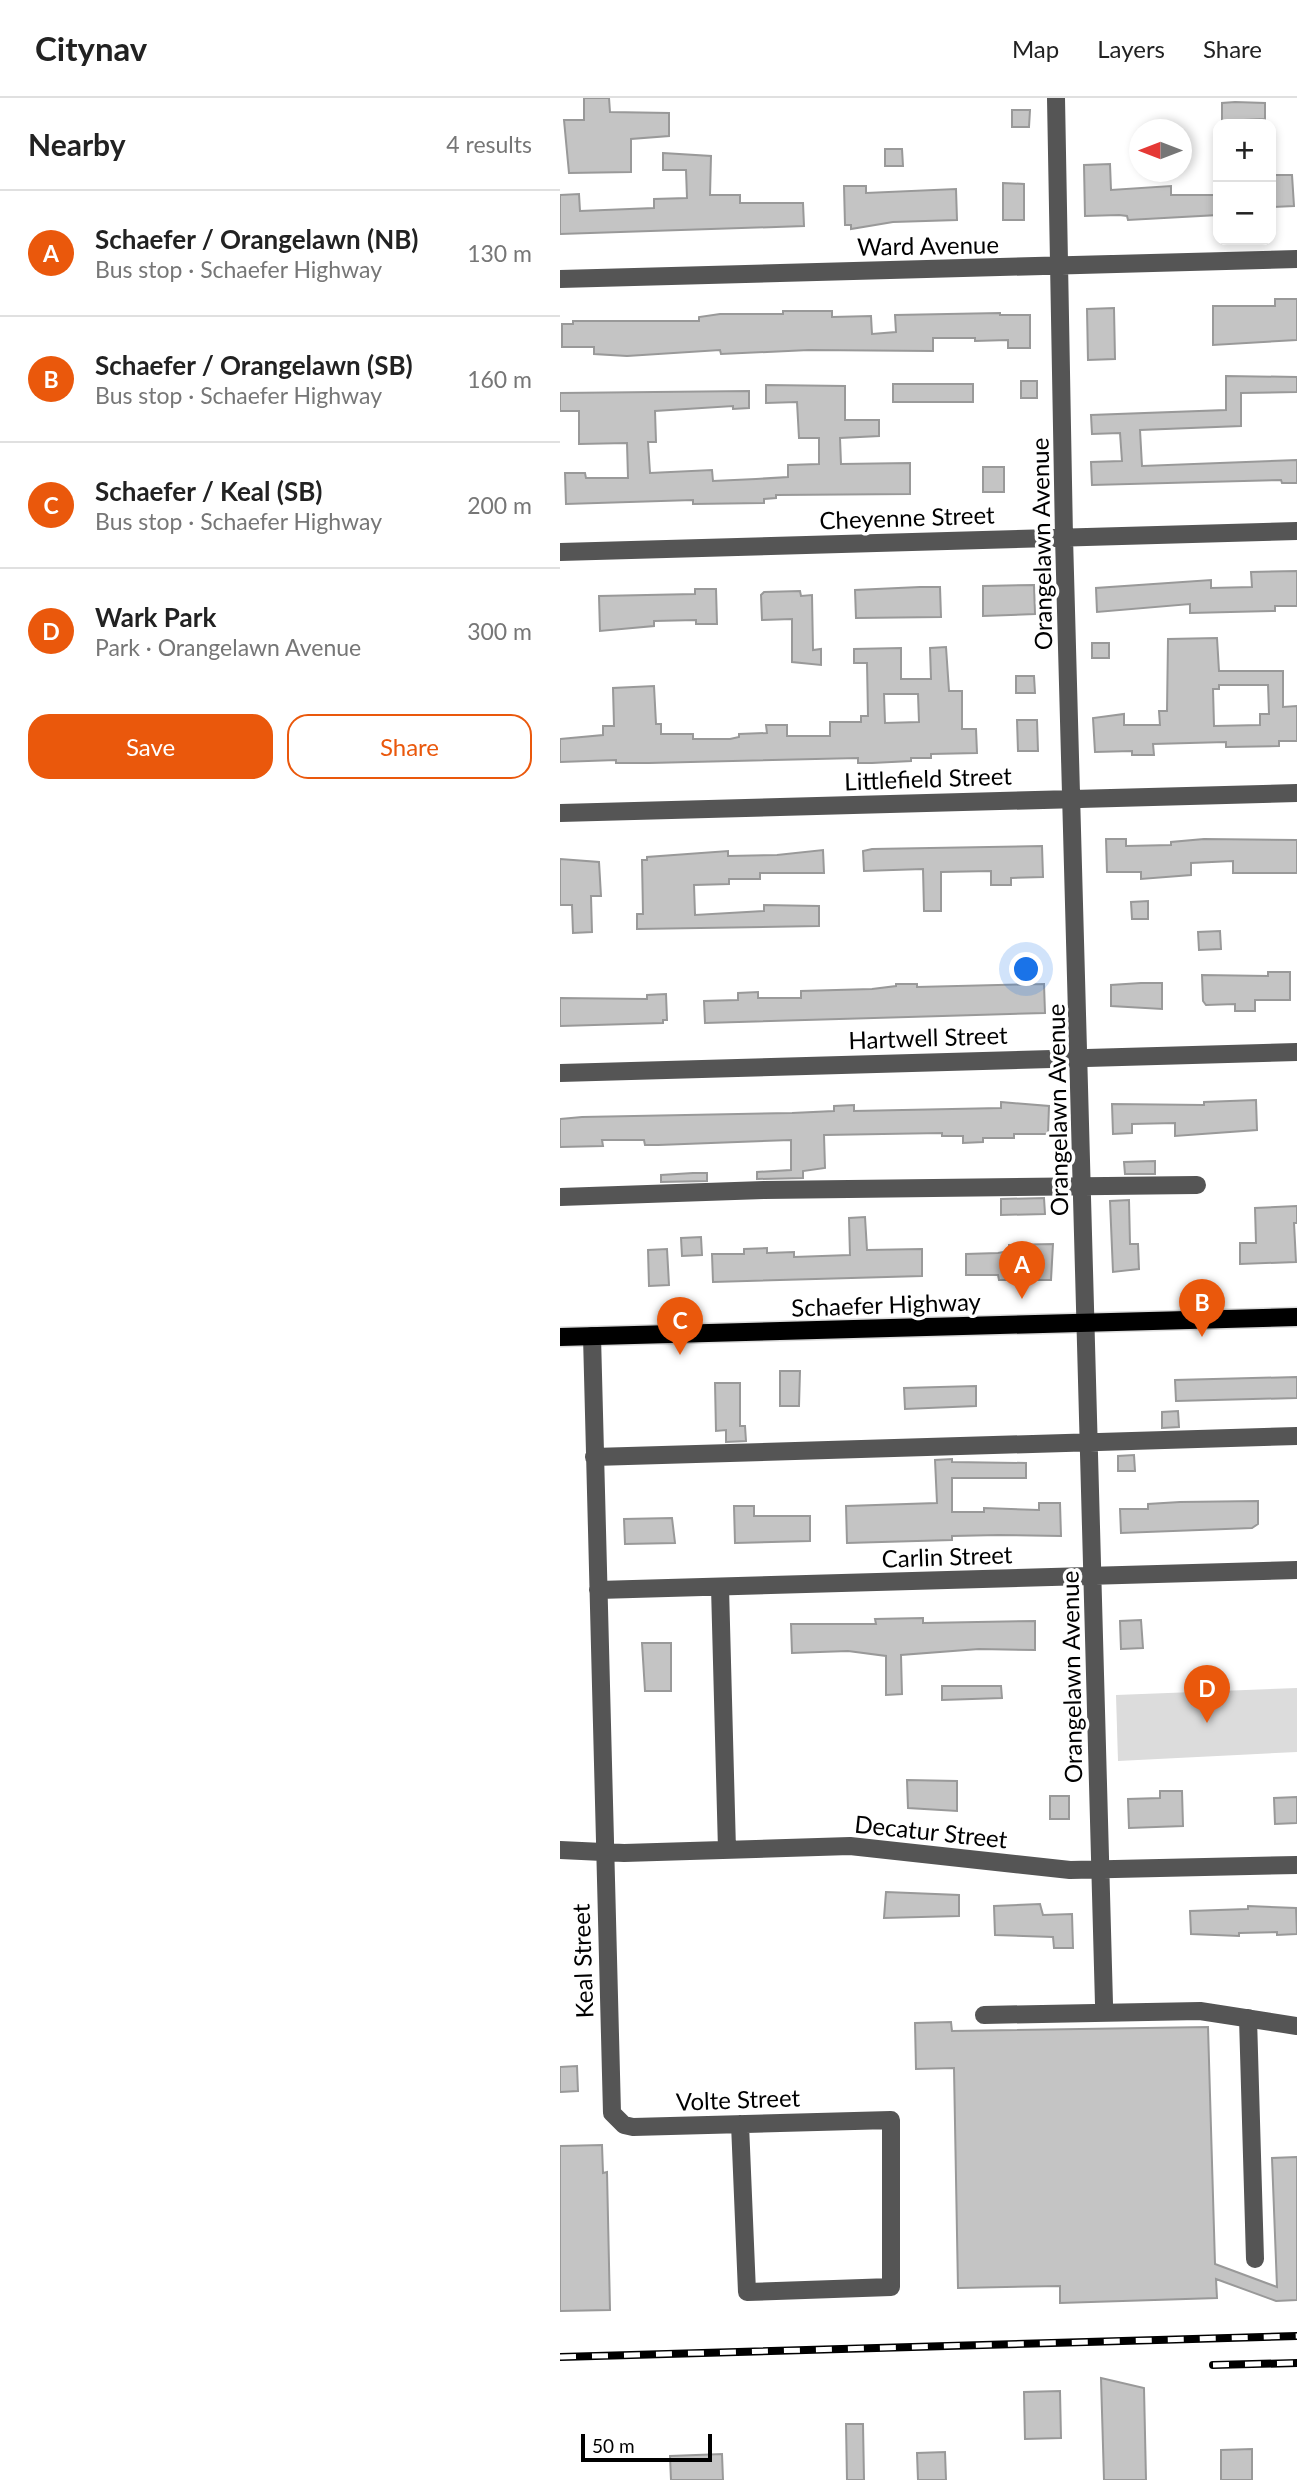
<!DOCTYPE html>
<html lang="en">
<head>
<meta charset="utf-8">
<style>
	body { margin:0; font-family:Lato,sans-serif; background:#f6f6f6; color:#222 }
	.controls { position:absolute; right:21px; top:21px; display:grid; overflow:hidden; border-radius:14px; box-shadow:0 4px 10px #0003 }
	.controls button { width:63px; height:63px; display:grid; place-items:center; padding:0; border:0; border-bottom:2px solid #e0e0e0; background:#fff; color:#222; font:35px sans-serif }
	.compass { position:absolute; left:569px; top:21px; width:63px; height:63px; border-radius:50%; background:#fff; box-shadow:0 4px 10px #0003; rotate:270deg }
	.scale { position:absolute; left:21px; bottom:18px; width:131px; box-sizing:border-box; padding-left:7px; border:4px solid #000; border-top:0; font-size:19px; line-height:24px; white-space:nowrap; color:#000; -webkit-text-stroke:5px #fff; paint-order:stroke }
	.you { position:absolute; left:467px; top:872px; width:24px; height:24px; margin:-18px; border:5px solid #fff; border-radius:50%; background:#1a73e8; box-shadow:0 0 0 10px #1a73e833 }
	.badge { display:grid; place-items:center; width:46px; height:46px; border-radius:50%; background:#ea580c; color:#fff; font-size:23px; font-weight:700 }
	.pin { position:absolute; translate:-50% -58px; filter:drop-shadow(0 2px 4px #0008) }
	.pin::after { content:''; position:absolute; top:37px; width:24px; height:21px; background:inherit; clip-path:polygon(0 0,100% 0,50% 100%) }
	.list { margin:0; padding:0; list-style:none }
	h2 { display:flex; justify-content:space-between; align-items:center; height:91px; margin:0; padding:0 28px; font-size:30px }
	h2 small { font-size:23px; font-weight:400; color:#767676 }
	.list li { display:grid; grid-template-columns:46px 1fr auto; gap:21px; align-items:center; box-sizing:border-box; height:126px; padding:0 28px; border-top:2px solid #e0e0e0 }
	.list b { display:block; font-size:26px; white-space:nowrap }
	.list p { margin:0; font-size:23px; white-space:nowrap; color:#767676 }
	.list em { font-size:23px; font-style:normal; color:#767676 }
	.actions { display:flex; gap:14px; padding:21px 28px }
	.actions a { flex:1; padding:16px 0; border:2px solid #ea580c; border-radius:21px; text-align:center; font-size:24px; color:#ea580c }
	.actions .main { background:#ea580c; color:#fff }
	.map { position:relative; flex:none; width:737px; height:2382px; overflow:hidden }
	header { display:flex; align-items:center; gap:42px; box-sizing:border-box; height:98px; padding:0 35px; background:#fff; border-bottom:2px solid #e0e0e0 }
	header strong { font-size:33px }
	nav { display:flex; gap:38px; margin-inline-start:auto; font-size:24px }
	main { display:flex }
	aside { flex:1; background:#fff }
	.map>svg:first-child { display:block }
</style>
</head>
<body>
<header>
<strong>Citynav</strong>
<nav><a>Map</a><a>Layers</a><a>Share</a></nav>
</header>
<main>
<aside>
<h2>Nearby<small>4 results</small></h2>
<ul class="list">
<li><span class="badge">A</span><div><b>Schaefer / Orangelawn (NB)</b><p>Bus stop · Schaefer Highway</p></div><em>130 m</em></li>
<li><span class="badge">B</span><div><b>Schaefer / Orangelawn (SB)</b><p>Bus stop · Schaefer Highway</p></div><em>160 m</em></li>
<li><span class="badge">C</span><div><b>Schaefer / Keal (SB)</b><p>Bus stop · Schaefer Highway</p></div><em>200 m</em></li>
<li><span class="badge">D</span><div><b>Wark Park</b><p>Park · Orangelawn Avenue</p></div><em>300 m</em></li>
</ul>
<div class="actions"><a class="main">Save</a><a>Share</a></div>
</aside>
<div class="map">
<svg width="737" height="2382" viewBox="0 0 737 2382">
	<rect width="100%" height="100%" fill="#fff"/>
	<!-- green -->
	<path fill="#dcdcdc" d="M737 1590V1654L558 1663 556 1597Z"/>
	<!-- building -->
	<path fill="#c4c4c4" stroke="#999" stroke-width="2" fill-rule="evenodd" d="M24 0H49L50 14 109 15V38L71 41V74L9 75 4 22H24Z
		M675 4 705 5V21L662 23V5Z
		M452 12H470L469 29H452Z
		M325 51H342L343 68H325Z
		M103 55 151 58 150 97H180V105H243L244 128 0 136V97L19 96 20 113 94 110V101L127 100 126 72H103Z
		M550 66 551 92 611 88V97H658V117L568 122 567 118 559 117 525 118 524 67Z
		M712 77H732L734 108 713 109Z
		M443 85 464 86V122H443Z
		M284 88H306V95L396 91 397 122 333 124 291 131V127H285Z
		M715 201H737V242L653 247V208H715Z
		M554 210 555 261 528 262 527 211Z
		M223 213H272V219L311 218 312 236 336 234 335 217 440 215V217H470V250H448V242L415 243V240H373V253L249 252 161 256 160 252 67 258 34 256V249H2V226H13V223H139V219L160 216H223Z
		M666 278 737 279V294L681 295V328L580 332 582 368 737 362V385H722L721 382 532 387 531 364 562 363 560 335 532 336 531 317 666 312Z
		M461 283H477V300H461Z
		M333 286H413V304H333Z
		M206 287 285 288V322H319V338L280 340 281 366 350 365V396L216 397V400L204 401V405L133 406V402L6 406 5 375H25L26 380H68L67 345 19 346V313H0V295L189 293V310L173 311V308L95 313 96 344H88L90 375 152 372 153 383 196 381 228 379V367L259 366V340H239L237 304 206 305Z
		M423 369H444V394H423Z
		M737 473V508H715V513L630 515V506L537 514 536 490 651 482V490L692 489 691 474Z
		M474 487 475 516 423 518V488Z
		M360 489H380L381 519 296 520 295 492Z
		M135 491H156L157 526H136V522L94 523V528L40 533 39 498 135 496Z
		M240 493 241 498 252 497 253 552 261 551V567L232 564V521L202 522 201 497 204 494Z
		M657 540 659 573H723V609L737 608V643H719V648L666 649V644L593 646 594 657H572V653L535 654 533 620 564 616V627H600L599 613H607L608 541ZM659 587H708L709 616H700V627L654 628 653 591H659Z
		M532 545H549V560H532Z
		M386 549 389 593H402V631H416L417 655 371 656V660H351V663L312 665H298V660L89 665H56V662L0 664V641L43 637V628H54L53 590 94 588 96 626H101V636H133V641H170L179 639V636L207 635 206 627H227V638H270V624H301V618H308L307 565H294V551L341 550V581H371L370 550ZM324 596H358L359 624 325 625Z
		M456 578H474L475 595H456Z
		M457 622H477L478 653H458Z
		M546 741H566V748L611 747V744L644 741 737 742V775H673V763L631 765V777L581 781V774H547Z
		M482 748 483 779 451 780V787H431V773L381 774V813H364L363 771 304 773 303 753 312 751Z
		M263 752 264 775H200V781H169V786L134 787 135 817 204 813V807L259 808V828L77 831V816H83L82 762H87V759L168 753V758L217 757Z
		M0 761 39 764 41 798H31L32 834 13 835 12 807H0Z
		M588 803V821H572L571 804Z
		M660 833 661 851 639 852 638 834Z
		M708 874H730V902H695V913H675V906L646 907 643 903 642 877 708 878Z
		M581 885H602V911L551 908V887Z
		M336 886H357V889L484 886 485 915 145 925 144 903 178 902V895L198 894V900H241V893L312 891 336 888Z
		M106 896 107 922H103V925L0 928V900L87 901V897Z
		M696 1002 697 1032 615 1038V1025L572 1026V1035L553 1036 552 1006 644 1007V1004Z
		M441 1004 489 1008 488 1036H454V1040H423V1044L403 1045V1038H382V1035L264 1037 265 1070 243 1073V1080L197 1081V1074L231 1072V1042L98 1047H85L84 1042H42L43 1048 0 1049V1021L22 1019 232 1015 274 1013V1008L294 1007V1013L441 1010Z
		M595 1063V1076H565L564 1064Z
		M133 1075H147V1083L101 1084V1077Z
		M484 1100 485 1116 441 1117V1101Z
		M569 1102 570 1146H578L579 1171 553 1174 550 1103Z
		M737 1108V1125H734L736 1164 680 1166V1145H696L695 1110Z
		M305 1119 307 1152 362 1151V1178L153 1184 152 1156H184V1151L207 1150V1155L234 1154V1159L290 1157 289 1120Z
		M141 1139 142 1157 122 1158 121 1140Z
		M493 1146 491 1182H439L438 1177H406V1156L438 1155 449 1153V1147Z
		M107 1151 109 1187 89 1188 88 1152Z
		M220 1273H240L239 1308H220Z
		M737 1279V1300L616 1303 615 1282Z
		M155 1285H180V1328H185L186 1343 166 1344V1332L156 1333Z
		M416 1288V1308L345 1311 344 1290Z
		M618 1313 619 1329 602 1330V1314Z
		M574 1357 575 1373H558V1358Z
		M392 1361V1364L466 1365V1380H392V1414H424V1410L479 1412V1405H500L501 1438 439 1437 392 1438V1442L287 1445 286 1408 377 1405 375 1362Z
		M698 1403V1426L692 1430 561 1435 560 1411H588V1406L620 1404Z
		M174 1408H194V1418H250V1443L175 1445Z
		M112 1420 115 1445 65 1446 64 1421Z
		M363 1520V1525L475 1523V1552L419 1551 341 1557 342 1596 326 1597V1558L288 1553 232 1555 231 1526H316L315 1521Z
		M581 1522 583 1550 561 1551 560 1523Z
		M82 1545H111V1593H85Z
		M382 1588H441L442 1600 382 1602Z
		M347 1682 397 1683V1713L348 1710Z
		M600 1693H622L623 1728 569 1730 568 1701 600 1700Z
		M490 1698H509V1721H490Z
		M737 1699V1725L715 1726 714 1700Z
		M326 1794 399 1797V1818L324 1820Z
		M480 1806 483 1817 512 1816 513 1850H494L493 1839 435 1837 434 1808Z
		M688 1808 736 1810 737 1836 717 1837V1834L679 1835V1838L631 1836 630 1813 688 1811Z
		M391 1924 392 1933 648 1929 655 2166 717 2189 712 2060 737 2059V2202L716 2203 656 2181 657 2200 500 2205V2188L398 2190 394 1970 356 1971 355 1925Z
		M17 1968 18 1993 0 1994V1969Z
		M42 2047 43 2075 47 2074 50 2212 0 2213V2048Z
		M541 2280 584 2290 586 2382H544Z
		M500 2293 501 2340 465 2341 464 2294Z
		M286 2326H303L304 2382H287Z
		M692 2351V2382H661V2352Z
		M385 2354 386 2382H358L357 2355Z
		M162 2356 163 2382H111L110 2358Z"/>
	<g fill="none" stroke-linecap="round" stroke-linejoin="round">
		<!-- major casing -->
		<g stroke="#dbdbdb" stroke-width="21">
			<path id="major" d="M0 1239 737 1219"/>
		</g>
		<!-- minor -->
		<path stroke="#555" stroke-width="18" d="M496 0 504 439 544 1906
			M0 181 737 161
			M0 454 737 433
			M0 715 737 695
			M0 975 737 954
			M0 1099 204 1092 637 1087
			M32 1238 52 2015 64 2027 73 2029 331 2022V2189L187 2194 180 2026
			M34 1359 737 1338
			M160 1489 167 1752
			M38 1492 737 1472
			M0 1752 64 1755 290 1748 510 1772 737 1767
			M424 1917 640 1913 737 1928
			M688 1920 695 2161"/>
		<!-- major -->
		<use href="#major" stroke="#000" stroke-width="18"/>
		<!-- rail casing -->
		<g stroke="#000" stroke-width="8">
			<path id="rail" d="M0 2259 737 2238
				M653 2267 737 2265"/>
		</g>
		<!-- rail -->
		<use href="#rail" stroke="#fff" stroke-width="5" stroke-dasharray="16" stroke-linecap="butt"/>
	</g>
	<g text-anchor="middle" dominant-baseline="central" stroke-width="7" stroke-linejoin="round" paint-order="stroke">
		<!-- street labels -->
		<g font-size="24" fill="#000" stroke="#fff">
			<text transform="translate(368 147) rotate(-1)">Ward Avenue</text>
			<text transform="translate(347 419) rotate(-2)">Cheyenne Street</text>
			<text transform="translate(481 446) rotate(-91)">Orangelawn Avenue</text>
			<text transform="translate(368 680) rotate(-2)">Littlefield Street</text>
			<text transform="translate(368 939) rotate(-2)">Hartwell Street</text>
			<text transform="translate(497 1012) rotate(-91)">Orangelawn Avenue</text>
			<text transform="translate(326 1206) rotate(-2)">Schaefer Highway</text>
			<text transform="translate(387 1458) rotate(-2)">Carlin Street</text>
			<text transform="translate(511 1579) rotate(-91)">Orangelawn Avenue</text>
			<text transform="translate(371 1733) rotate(6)">Decatur Street</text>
			<text transform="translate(22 1863) rotate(-92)">Keal Street</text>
			<text transform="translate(178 2001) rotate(-2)">Volte Street</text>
		</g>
	</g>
</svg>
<div class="controls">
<button>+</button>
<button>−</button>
</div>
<svg class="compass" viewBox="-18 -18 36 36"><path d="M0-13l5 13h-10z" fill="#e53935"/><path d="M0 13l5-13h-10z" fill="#767676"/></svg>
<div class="scale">50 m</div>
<div class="you"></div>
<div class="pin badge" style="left:462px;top:1201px">A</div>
<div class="pin badge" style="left:642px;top:1239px">B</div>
<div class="pin badge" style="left:120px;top:1257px">C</div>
<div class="pin badge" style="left:647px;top:1625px">D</div>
</div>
</main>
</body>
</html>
